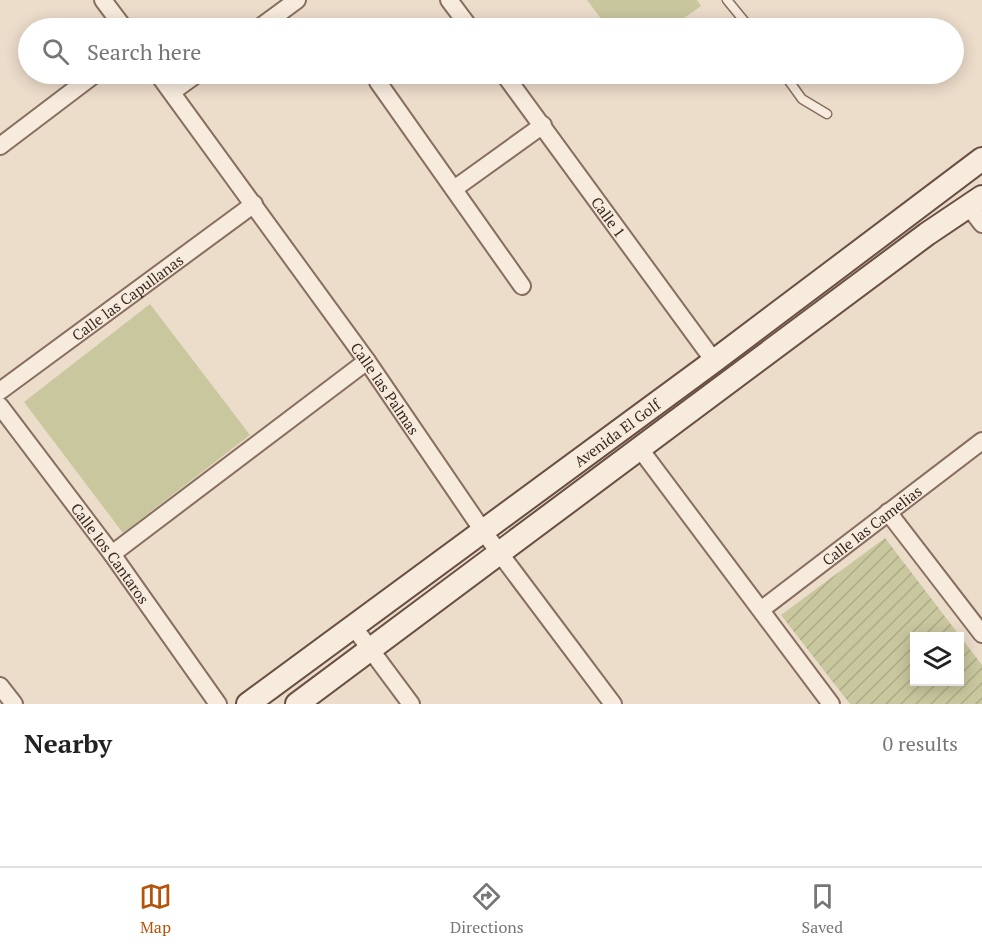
<!DOCTYPE html>
<html lang="en">
<head>
<meta charset="utf-8">
<style>
	body { margin:0; font-family:"PT Serif",serif; background:#f6f6f6; color:#222 }
	.controls { position:absolute; right:18px; bottom:18px; display:grid; overflow:hidden; border-radius:0px; box-shadow:0 3px 15px #0003 }
	.controls button { width:54px; height:54px; display:grid; place-items:center; padding:0; border:0; border-bottom:2px solid #e0e0e0; background:#fff; color:#222; font:30px sans-serif }
	.list { margin:0; padding:0; list-style:none }
	h2 { display:flex; justify-content:space-between; align-items:center; height:78px; margin:0; padding:0 24px; font-size:26px }
	h2 small { font-size:20px; font-weight:400; color:#767676 }
	.icon { flex:none; width:33px; height:33px; fill:none; stroke:currentColor; stroke-width:2; stroke-linecap:round; stroke-linejoin:round }
	.map { position:relative; flex:none; width:982px; height:704px; overflow:hidden }
	.search { position:absolute; background:#fff; box-shadow:0 3px 15px #0003; left:18px; right:18px; top:18px; height:66px; display:flex; align-items:center; gap:15px; box-sizing:border-box; padding:0 21px; border-radius:33px; color:#767676; font-size:22px }
	.sheet { height:162px; background:#fff }
	nav { display:flex; justify-content:space-around; align-items:center; box-sizing:border-box; height:84px; border-top:2px solid #e0e0e0; background:#fff; font-size:16px; color:#767676 }
	nav a { display:grid; justify-items:center; gap:3px }
	nav .on { color:#b45309 }
	.map>svg:first-child { display:block }
</style>
</head>
<body>
<div class="map">
<svg width="982" height="704" viewBox="0 0 982 704">
	<defs>
		<pattern id="garden-furrows" width="10" height="10" patternUnits="userSpaceOnUse" patternTransform="scale(1.5)"><rect width="10" height="10" fill="#c9c79e"/><path d="M-1 1l2-2M0 10L10 0M9 11l2-2" fill="none" stroke="#adab88"/></pattern>
	</defs>
	<rect width="100%" height="100%" fill="#ecdcca"/>
	<!-- park -->
	<path fill="#c9c79e" d="M587 0H697L701 6 670 28H608Z
		M150 304 250 435 123 533 24 402Z"/>
	<!-- garden -->
	<path fill="url(#garden-furrows)" fill-rule="evenodd" d="M885 538 982 665V704H850L781 615ZM914 636H960V682H914Z"/>
	<g fill="none" stroke-linecap="round" stroke-linejoin="round">
		<!-- lane casing -->
		<g stroke="#876e60" stroke-width="11">
			<path id="lane" d="M727 0 750 28
				M784 74 802 99 827 114"/>
		</g>
		<!-- street casing -->
		<g stroke="#876e60" stroke-width="20">
			<g id="street">
				<path d="M103 0 124 28"/>
				<path d="M449 0 470 28"/>
				<path d="M259 28 297 0"/>
				<path id="s1" d="M158 74 367 361 483 531 613 704"/>
				<path id="s2" d="M504 74 714 361"/>
				<path d="M378 82 522 286"/>
				<path d="M172 92 197 74"/>
				<path d="M0 146 95 74"/>
				<path d="M454 189 543 125"/>
				<path d="M969 207 982 224"/>
				<path id="s3" d="M0 391 254 204"/>
				<path id="s4" d="M0 406 112 554 218 704"/>
				<path d="M640 449 831 704"/>
				<path d="M888 512 982 634"/>
				<path d="M112 554 367 361"/>
				<path id="s5" d="M762 609 982 441"/>
				<path d="M353 626 411 704"/>
				<path d="M0 686 14 704"/>
			</g>
		</g>
		<!-- secondary casing -->
		<g stroke="#694f43" stroke-width="26">
			<g id="secondary">
				<path id="s6" d="M248 704 714 361 982 159"/>
				<path d="M297 704 927 234 982 197"/>
			</g>
		</g>
		<!-- lane -->
		<use href="#lane" stroke="#f7ebdd" stroke-width="8"/>
		<!-- street -->
		<use href="#street" stroke="#f7ebdd" stroke-width="16"/>
		<!-- secondary -->
		<use href="#secondary" stroke="#f7ebdd" stroke-width="22"/>
	</g>
	<g text-anchor="middle" dominant-baseline="central" stroke-width="4.5" stroke-linejoin="round" paint-order="stroke">
		<!-- street labels -->
		<g font-size="15" fill="#392922" stroke="#f4e7d9">
			<text stroke="none"><textPath href="#s2" startOffset="177">Calle 1</textPath></text>
			<text stroke="none"><textPath href="#s3" startOffset="158">Calle las Capullanas</textPath></text>
			<text stroke="none"><textPath href="#s1" startOffset="388">Calle las Palmas</textPath></text>
			<text stroke="none"><textPath href="#s6" startOffset="458">Avenida El Golf</textPath></text>
			<text stroke="none"><textPath href="#s5" startOffset="138">Calle las Camelias</textPath></text>
			<text stroke="none"><textPath href="#s4" startOffset="184">Calle los Cantaros</textPath></text>
		</g>
	</g>
</svg>
<div class="controls">
<button><svg class="icon" aria-label="layers" viewBox="0 0 24 24"><path d="M12 4l9 5-9 5-9-5zM3 14l9 5 9-5"/></svg></button>
</div>
<div class="search"><svg class="icon" aria-label="search" viewBox="0 0 24 24"><circle cx="10" cy="10" r="6"/><path d="M15 15l6 6"/></svg>Search here</div>
</div>
<section class="sheet">
<h2>Nearby<small>0 results</small></h2>
<ul class="list">
</ul>
</section>
<nav>
<a class="on"><svg class="icon" aria-label="map" viewBox="0 0 24 24"><path d="M3 6l6-2 6 2 6-2v14l-6 2-6-2-6 2zM9 4v14M15 6v14"/></svg>Map</a>
<a><svg class="icon" aria-label="directions" viewBox="0 0 24 24"><path d="M12 3l9 9-9 9-9-9zM9 14v-3h6M13 9l2 2-2 2"/></svg>Directions</a>
<a><svg class="icon" aria-label="saved" viewBox="0 0 24 24"><path d="M7 4h10v16l-5-4-5 4z"/></svg>Saved</a>
</nav>
</body>
</html>
